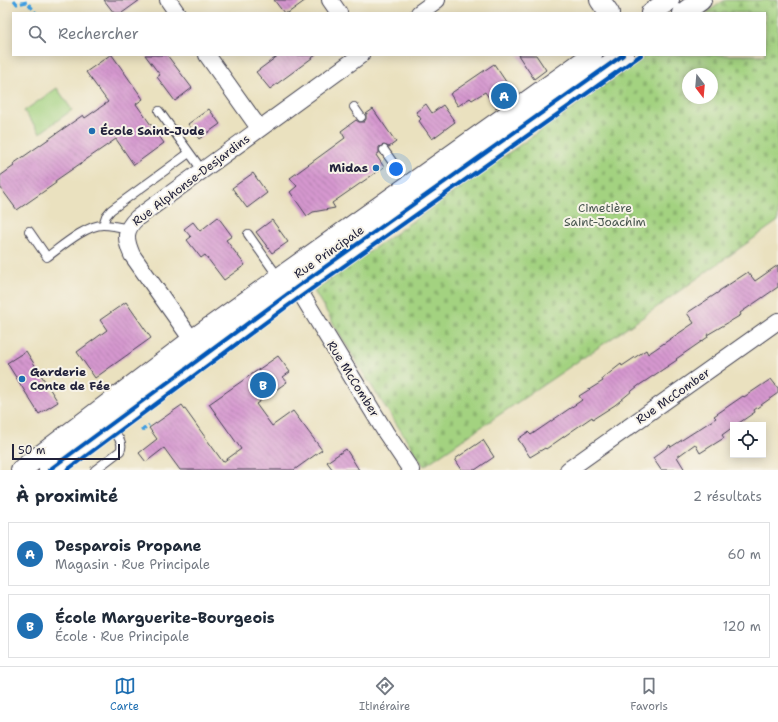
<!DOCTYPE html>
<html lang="fr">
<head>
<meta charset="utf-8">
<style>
	body { margin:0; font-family:"Shantell Sans",sans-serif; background:#f2f2f3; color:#1f2937 }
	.controls { position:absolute; right:12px; bottom:12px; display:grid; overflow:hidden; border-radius:0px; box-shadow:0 2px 10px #0003 }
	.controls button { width:36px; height:36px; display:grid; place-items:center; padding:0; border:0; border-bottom:1px solid #e0e1e3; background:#fff; color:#1f2937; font:20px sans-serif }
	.compass { position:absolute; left:682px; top:68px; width:36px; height:36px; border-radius:50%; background:#fff; box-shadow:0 2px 10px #0003; rotate:164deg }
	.scale { position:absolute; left:12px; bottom:10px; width:108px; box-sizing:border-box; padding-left:4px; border:2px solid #22223b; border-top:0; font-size:11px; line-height:14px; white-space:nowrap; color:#22223b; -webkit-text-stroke:3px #f7f3e8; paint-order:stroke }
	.you { position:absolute; left:396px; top:169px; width:14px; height:14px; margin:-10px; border:3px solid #fff; border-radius:50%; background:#1a73e8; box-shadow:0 0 0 6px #1a73e833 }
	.badge { display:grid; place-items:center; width:26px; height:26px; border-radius:50%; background:#1f6fb2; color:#fff; font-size:13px; font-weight:700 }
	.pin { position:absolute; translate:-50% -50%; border:2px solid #fff; box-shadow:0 1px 4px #0006 }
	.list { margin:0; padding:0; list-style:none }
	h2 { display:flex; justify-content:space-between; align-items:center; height:52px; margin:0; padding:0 16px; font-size:17px }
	h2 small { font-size:13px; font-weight:400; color:#747a83 }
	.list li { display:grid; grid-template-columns:26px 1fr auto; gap:12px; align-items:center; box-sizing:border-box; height:64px; margin:0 8px 8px; padding:0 8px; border:1px solid #e0e1e3; border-radius:0px }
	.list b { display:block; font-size:15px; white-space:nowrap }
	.list p { margin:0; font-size:13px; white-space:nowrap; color:#747a83 }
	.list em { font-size:13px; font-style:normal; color:#747a83 }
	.icon { flex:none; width:22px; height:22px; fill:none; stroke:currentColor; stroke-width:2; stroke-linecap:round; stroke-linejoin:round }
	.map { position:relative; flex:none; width:778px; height:470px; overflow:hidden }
	.search { position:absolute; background:#fff; box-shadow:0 2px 10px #0003; left:12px; right:12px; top:12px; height:44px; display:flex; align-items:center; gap:10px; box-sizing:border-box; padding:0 14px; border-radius:0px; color:#747a83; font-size:15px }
	.sheet { height:196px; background:#fff }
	nav { display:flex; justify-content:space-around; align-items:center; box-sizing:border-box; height:56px; border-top:1px solid #e0e1e3; background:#fff; font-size:11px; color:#747a83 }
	nav a { display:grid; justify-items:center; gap:2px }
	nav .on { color:#1f6fb2 }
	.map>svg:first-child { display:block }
</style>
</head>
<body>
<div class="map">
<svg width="778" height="470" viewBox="0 0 778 470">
	<defs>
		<pattern id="cemetery-stones" width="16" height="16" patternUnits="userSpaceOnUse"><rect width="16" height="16" fill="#a3d280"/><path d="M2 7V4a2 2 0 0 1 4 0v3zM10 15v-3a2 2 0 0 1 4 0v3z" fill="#8cb470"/></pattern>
		<pattern id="building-back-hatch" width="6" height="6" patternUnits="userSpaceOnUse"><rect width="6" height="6" fill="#d597cf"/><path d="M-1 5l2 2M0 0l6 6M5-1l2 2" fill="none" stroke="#ac7ba9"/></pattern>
	</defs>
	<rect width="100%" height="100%" fill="#f7f3e8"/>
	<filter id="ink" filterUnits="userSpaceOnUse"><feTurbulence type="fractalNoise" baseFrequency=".025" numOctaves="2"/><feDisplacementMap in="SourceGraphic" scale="8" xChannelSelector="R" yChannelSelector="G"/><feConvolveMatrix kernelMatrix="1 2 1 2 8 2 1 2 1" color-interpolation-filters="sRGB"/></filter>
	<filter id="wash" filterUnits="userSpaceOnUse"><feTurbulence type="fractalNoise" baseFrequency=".012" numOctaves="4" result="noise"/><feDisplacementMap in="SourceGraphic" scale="16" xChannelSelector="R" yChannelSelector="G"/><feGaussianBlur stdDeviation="0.9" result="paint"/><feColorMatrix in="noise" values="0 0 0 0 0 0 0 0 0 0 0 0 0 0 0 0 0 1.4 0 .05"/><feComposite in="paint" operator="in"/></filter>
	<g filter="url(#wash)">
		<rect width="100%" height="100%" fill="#eae1bf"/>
		<!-- green -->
		<path fill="#a3d280" stroke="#627a5e" d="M57 88 72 110 40 133 24 111Z"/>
		<!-- cemetery -->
		<path fill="url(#cemetery-stones)" stroke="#627a5e" fill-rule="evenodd" d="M725 0H778V221L643 317 424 466 367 379 314 291 647 55H765V13H706ZM688 74H712V98H688Z"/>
		<g id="blocks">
			<!-- building -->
			<path fill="url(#building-back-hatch)" d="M104 0H140L122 13H114Z
				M274 0H306L288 13H284Z
				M110 55H112L143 99 136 104 164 143 134 165 116 139 55 181 56 183 17 210 0 187V176L14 166 13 164 83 115 85 118 108 102 86 72Z
				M145 55H167L192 88 175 101 157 77 160 75Z
				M279 55H316L270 89 256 72Z
				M518 55H536L546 70 534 79Z
				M494 64 515 95 496 108 485 92 472 100 470 98 458 106 450 94Z
				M426 104 432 113 443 105 455 122 432 139 419 121 421 119 416 112Z
				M209 109 220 124 199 139 188 124Z
				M373 109 396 142 389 147 384 145 379 147V153L376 155 384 167 332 203 335 208 313 212 307 216 290 192 297 186 290 178 345 138 341 131 356 120 359 122H364L366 119V114Z
				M253 173 267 193 247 208 232 188Z
				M218 217 232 236 226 240 245 265 224 280 205 255 201 258 187 240 191 237 184 229 193 222 200 231Z
				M272 220 288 242 272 253 256 232Z
				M778 265V287L740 313 741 315 707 335 708 337 676 359 677 360 638 386 615 405 593 419 592 417 546 449 545 448 530 457 518 439 528 432 531 435 582 400 579 396 603 381 602 379 621 364 622 366 646 350 648 354 694 323 687 313 719 292V291L748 272 755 281Z
				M126 302 151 338 95 378 77 352 107 330 100 320Z
				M26 351 58 402 39 414 7 363Z
				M278 356 290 372 283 377 287 382 256 404 272 426 293 411 322 450 294 470H180L164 448 146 462 139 453 157 439 149 428 182 405 223 462 241 449 209 404Z
				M771 379 778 388V393L754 410 755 412 736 425H733V427L722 435 724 438 700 453 695 444 677 457 685 470H661L653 458 670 445 671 447 716 418 714 416 743 396 744 397Z
				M483 440 494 457 475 470H462L455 459Z
				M346 449 359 470H333L327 462Z"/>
		</g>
	</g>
	<g filter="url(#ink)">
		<use href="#blocks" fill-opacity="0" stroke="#403f4f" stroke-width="1"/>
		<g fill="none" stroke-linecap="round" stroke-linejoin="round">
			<!-- service casing -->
			<g stroke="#403f4f" stroke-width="10">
				<path id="service" d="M354 107 361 117
					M159 111 202 170
					M384 150 396 167
					M103 225 106 216 111 210 189 153
					M29 231 47 257C61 247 86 225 103 225 111 225 120 227 128 229
					M248 234 279 278
					M95 470 120 451C125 442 115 433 109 426"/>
			</g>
			<!-- minor casing -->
			<g stroke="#403f4f" stroke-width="18">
				<path id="minor" d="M168 0 177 13
					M330 0 339 13
					M419 13 437 0
					M207 55 259 128
					M297 287 386 433 411 470
					M193 351 194 345 192 340 132 255C125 239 124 230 137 218L361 55
					M568 470 778 321"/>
			</g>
			<!-- tertiary casing -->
			<g stroke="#403f4f" stroke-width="22">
				<path id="tertiary" d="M600 0 609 13
					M651 13 669 0
					M683 13 701 0
					M21 470 192 340 592 55
					M49 470 297 287 623 55"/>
			</g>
			<!-- service -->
			<use href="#service" stroke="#fff" stroke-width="8"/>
			<!-- minor -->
			<use href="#minor" stroke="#fff" stroke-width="16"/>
			<!-- tertiary -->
			<use href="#tertiary" stroke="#fff" stroke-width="20"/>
			<!-- quiet -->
			<path stroke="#3c9ce2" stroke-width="3" stroke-dasharray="6 3" stroke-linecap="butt" d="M14 0 17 4 27 2 36 13
				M141 431 149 425"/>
			<!-- cycleway casing -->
			<g stroke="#f7f3e8" stroke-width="6">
				<path id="cycleway" d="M49 470 297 287 623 55
					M67 470 289 305 641 55"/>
			</g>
			<!-- cycleway -->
			<use href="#cycleway" stroke="#0057b8" stroke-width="4"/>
		</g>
	</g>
	<!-- markers -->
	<g fill="#1f6fb2" stroke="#f7f3e8" stroke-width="1.5">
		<circle cx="92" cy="131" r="4"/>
		<circle cx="376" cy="168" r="4"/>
		<circle cx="22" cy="379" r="4"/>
	</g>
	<g text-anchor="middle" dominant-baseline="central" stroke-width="4" stroke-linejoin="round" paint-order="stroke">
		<!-- poi labels -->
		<g font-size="12" font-weight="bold" fill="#22223b" stroke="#f7f3e8" text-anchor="start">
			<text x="100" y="131">École Saint-Jude</text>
			<text x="368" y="168" text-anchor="end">Midas</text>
			<text x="30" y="372">Garderie<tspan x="30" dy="14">Conte de Fée</tspan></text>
		</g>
		<!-- street labels -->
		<g font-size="12" fill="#22223b" stroke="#f7f3e8">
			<text transform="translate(191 180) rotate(-37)">Rue Alphonse-Desjardins</text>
			<text transform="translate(329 252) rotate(-35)">Rue Principale</text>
			<text transform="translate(353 379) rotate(58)">Rue McComber</text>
			<text transform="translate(673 396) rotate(-35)">Rue McComber</text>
		</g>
		<!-- park labels -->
		<g font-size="12" fill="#495750" stroke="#f7f3e8">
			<text x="605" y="208">Cimetière<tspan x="605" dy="14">Saint-Joachim</tspan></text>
		</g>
	</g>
</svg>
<div class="controls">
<button><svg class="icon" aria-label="locate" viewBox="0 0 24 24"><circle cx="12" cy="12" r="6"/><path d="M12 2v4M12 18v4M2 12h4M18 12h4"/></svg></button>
</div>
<svg class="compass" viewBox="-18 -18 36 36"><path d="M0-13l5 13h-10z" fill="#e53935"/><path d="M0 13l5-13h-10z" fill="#747a83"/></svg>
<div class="scale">50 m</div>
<div class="you"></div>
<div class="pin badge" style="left:504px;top:96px">A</div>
<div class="pin badge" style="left:263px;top:385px">B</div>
<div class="search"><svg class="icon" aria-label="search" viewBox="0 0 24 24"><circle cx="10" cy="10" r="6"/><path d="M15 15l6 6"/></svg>Rechercher</div>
</div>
<section class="sheet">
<h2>À proximité<small>2 résultats</small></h2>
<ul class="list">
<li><span class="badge">A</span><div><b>Desparois Propane</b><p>Magasin · Rue Principale</p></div><em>60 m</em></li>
<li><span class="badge">B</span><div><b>École Marguerite-Bourgeois</b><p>École · Rue Principale</p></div><em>120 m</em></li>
</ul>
</section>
<nav>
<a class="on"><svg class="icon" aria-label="map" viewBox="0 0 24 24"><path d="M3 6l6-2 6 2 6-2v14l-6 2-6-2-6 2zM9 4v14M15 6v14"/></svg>Carte</a>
<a><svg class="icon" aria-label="directions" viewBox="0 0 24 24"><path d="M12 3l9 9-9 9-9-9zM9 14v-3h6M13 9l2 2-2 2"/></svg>Itinéraire</a>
<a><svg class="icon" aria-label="saved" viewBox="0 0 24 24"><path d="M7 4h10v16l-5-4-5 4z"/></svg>Favoris</a>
</nav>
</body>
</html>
